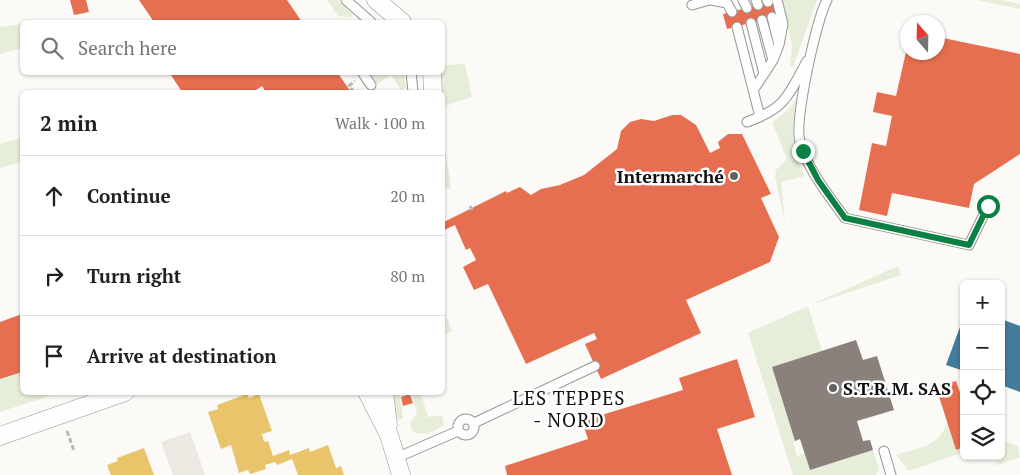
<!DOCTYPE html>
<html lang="en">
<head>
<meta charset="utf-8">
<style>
	body { margin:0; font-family:"PT Serif",serif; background:#f2f2f2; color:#202124 }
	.controls { position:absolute; right:15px; bottom:15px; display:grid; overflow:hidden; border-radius:8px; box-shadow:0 1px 4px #0004 }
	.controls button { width:45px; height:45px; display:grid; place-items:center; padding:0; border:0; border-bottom:1px solid #e0e0e0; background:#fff; color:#202124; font:25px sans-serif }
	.compass { position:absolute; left:900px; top:15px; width:45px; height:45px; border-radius:50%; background:#fff; box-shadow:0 1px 4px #0004; rotate:340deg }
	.stop { position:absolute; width:15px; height:15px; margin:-11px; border:4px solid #0b8043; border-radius:50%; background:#fff }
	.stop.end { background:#0b8043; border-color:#fff; box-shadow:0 1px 5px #0008 }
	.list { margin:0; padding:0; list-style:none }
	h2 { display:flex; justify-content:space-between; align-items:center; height:65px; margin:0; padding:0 20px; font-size:21px }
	h2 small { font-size:16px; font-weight:400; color:#757577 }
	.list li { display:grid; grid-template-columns:32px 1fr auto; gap:15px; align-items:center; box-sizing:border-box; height:80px; padding:0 20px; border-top:1px solid #e0e0e0 }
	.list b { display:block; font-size:19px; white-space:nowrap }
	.list em { font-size:16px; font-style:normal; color:#757577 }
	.icon { flex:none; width:28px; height:28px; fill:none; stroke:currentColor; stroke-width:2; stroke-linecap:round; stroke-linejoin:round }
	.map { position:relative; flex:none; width:1020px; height:475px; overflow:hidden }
	.search { position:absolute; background:#fff; box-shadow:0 1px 4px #0004; left:20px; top:20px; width:425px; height:55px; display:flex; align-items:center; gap:12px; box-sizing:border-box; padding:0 18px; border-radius:8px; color:#757577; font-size:19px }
	.panel { position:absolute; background:#fff; box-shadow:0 1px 4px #0004; left:20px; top:90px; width:425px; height:305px; border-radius:8px }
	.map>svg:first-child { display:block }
</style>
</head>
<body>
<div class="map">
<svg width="1020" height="475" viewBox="0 0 1020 475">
	<rect width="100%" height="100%" fill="#fbfaf6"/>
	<!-- green -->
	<path fill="#e6eed9" d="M327 0H338L352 14V17L338 16Z
		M782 0H817L793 67 790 66 792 46Z
		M976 0H1001L1020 4V9Z
		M22 24V48L0 54V27Z
		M465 64 472 97 443 106 442 92H438V73L442 72 443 65Z
		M370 73H404L406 87 401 90 391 75 377 84Z
		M798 98C790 126 791 150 805 176L781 182 785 222 775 177 776 170 787 159 772 122 788 110Z
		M442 132H443L451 189 443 188Z
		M22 138V162L0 168V144Z
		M898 266 901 275 808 306 822 351 772 367 795 441 793 442 797 456 805 453 810 470 873 450 879 470 876 475H793L748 333Z
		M442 309 453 331 443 336H442Z
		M22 372V392L58 393 0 412V379Z
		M391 393H410L400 396 403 418 395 421Z
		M411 393H423L421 394 428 417 442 415 444 425C433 432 426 436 413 432L410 424 417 412Z
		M947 422 956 450 964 447V452L909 471 896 455C918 448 940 447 947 422Z
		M1001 440 1018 446 1020 457 998 465 995 456H1001Z"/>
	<!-- plaza -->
	<path fill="#ebe9e2" d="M190 432 205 475H173L161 442Z"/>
	<!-- homes -->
	<path fill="#e9c46a" d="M247 394 249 398 259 394 272 431 262 434 264 442 268 441 273 456 289 450 290 455 309 448 310 452 328 445 336 468 341 466 344 475H298L292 459 277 465 275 462 265 465 266 469 250 474 248 470 239 473 231 445 221 449 208 412 218 409 217 405Z
		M144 448 154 475H111L107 465 118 461 117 458Z"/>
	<!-- shops -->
	<path fill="#e76f51" d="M70 0H86L89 12 74 15Z
		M139 0H287L302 22H154Z
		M774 1 778 16 727 29 723 14Z
		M938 37 1020 54V154L974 184 969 208 892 193 887 216 859 210 872 143 886 146 892 116 873 112 877 92 896 96 906 52H938Z
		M169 72H337L351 92H266L262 86 253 92H182Z
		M672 115H681L696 125 710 153 720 148 718 142 728 134H742L771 194 761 198 779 237 770 262 686 300 701 333 601 379 585 344 597 339 594 333 526 364 488 284 474 290 463 267 476 260 470 248 466 250 455 225 442 231V223L506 191 507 193 520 187 531 195 541 189 560 185 584 175 617 149 621 131 630 122 641 119 654 121Z
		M22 314V372L0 379V322Z
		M737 359 755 417 717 429 732 475H507L505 466 588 439 582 421 683 390 679 378Z
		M956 381 964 404V447L956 450 936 387Z
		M410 394 413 403 403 406 401 397Z"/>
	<!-- public -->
	<path fill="#457b9d" d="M964 316V371L946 365Z
		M1001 319 1020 326V392L1001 385Z"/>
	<!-- industry -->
	<path fill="#8a817c" d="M856 340 863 360 877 356 894 410 857 421 863 441 870 440 873 450 810 470 800 439 795 441 772 367Z"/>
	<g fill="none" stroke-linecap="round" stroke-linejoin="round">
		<!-- service casing -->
		<g stroke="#969594" stroke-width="11">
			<path id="service" d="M346 0 371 22
				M711 0 727 3 732 12
				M743 0 747 8
				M756 0 758 5
				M767 0 768 2
				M777 0 783 24 779 45
				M827 0C816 21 794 121 800 142 808 170 828 195 845 218L969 245 988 206
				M692 5 709 0
				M772 17 779 45 773 60
				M762 20 773 60 764 74
				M751 23 764 74 754 89
				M737 27 760 117
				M362 72 371 85
				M411 72 413 92
				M747 122C786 108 788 96 807 61
				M458 427a8 8 0 1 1 16 0a8 8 0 1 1-16 0Z
				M474 423 595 366
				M884 451 891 475
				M396 458 458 431"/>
		</g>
		<!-- minor casing -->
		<g stroke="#969594" stroke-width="19">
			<path id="minor" d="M376 0 402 22
				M432 72 433 92
				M367 392 389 435 401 475
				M384 392 388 425
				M0 436 125 392"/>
		</g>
		<!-- path -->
		<path stroke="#b9b9b8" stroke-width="3" stroke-dasharray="5 2.5" stroke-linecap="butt" d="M354 92 349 86 355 81
			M470 206 472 210
			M67 431 74 451"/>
		<!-- service -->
		<use href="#service" stroke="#fefefe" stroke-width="9"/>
		<!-- minor -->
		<use href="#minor" stroke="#fefefe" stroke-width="18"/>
	</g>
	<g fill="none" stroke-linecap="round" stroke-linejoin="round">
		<!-- route -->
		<path stroke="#0b8043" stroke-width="6" d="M803 151 818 180 845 218 969 245 988 206"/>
	</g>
	<!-- markers -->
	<g fill="#626260" stroke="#fff" stroke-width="2">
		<circle cx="734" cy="176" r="5"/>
		<circle cx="833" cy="388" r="5"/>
	</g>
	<g text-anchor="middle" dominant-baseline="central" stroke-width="5" stroke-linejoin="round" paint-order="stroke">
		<!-- poi labels -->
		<g font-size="18" font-weight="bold" fill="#101010" stroke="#fff" text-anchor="end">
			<text x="724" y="176">Intermarché</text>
			<text x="843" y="388" text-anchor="start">S.T.R.M. SAS</text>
		</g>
		<!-- neighbourhood labels -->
		<g font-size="19" letter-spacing="1" fill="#101010" stroke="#fff">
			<text x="569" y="397">LES TEPPES<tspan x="569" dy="22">- NORD</tspan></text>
		</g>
	</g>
</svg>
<div class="controls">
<button>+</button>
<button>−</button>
<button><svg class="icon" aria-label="locate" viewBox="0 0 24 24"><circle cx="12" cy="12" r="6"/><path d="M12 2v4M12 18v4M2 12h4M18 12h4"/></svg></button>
<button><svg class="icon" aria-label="layers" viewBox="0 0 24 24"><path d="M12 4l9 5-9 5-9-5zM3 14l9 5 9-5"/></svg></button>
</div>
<svg class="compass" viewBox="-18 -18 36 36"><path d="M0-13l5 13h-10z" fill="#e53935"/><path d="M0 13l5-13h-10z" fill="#757577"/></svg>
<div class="stop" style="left:988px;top:206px"></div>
<div class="stop end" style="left:803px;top:151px"></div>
<div class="search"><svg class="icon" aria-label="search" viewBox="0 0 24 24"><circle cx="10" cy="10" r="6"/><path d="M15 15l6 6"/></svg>Search here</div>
<section class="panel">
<h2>2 min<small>Walk · 100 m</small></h2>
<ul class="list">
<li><svg class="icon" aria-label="ahead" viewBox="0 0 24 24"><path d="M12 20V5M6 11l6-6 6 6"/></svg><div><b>Continue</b></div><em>20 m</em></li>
<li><svg class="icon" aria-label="right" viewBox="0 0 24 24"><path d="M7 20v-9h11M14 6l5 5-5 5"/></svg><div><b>Turn right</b></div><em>80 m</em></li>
<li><svg class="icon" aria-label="arrive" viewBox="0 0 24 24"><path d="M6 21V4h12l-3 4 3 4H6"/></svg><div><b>Arrive at destination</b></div></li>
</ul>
</section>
</div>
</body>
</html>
